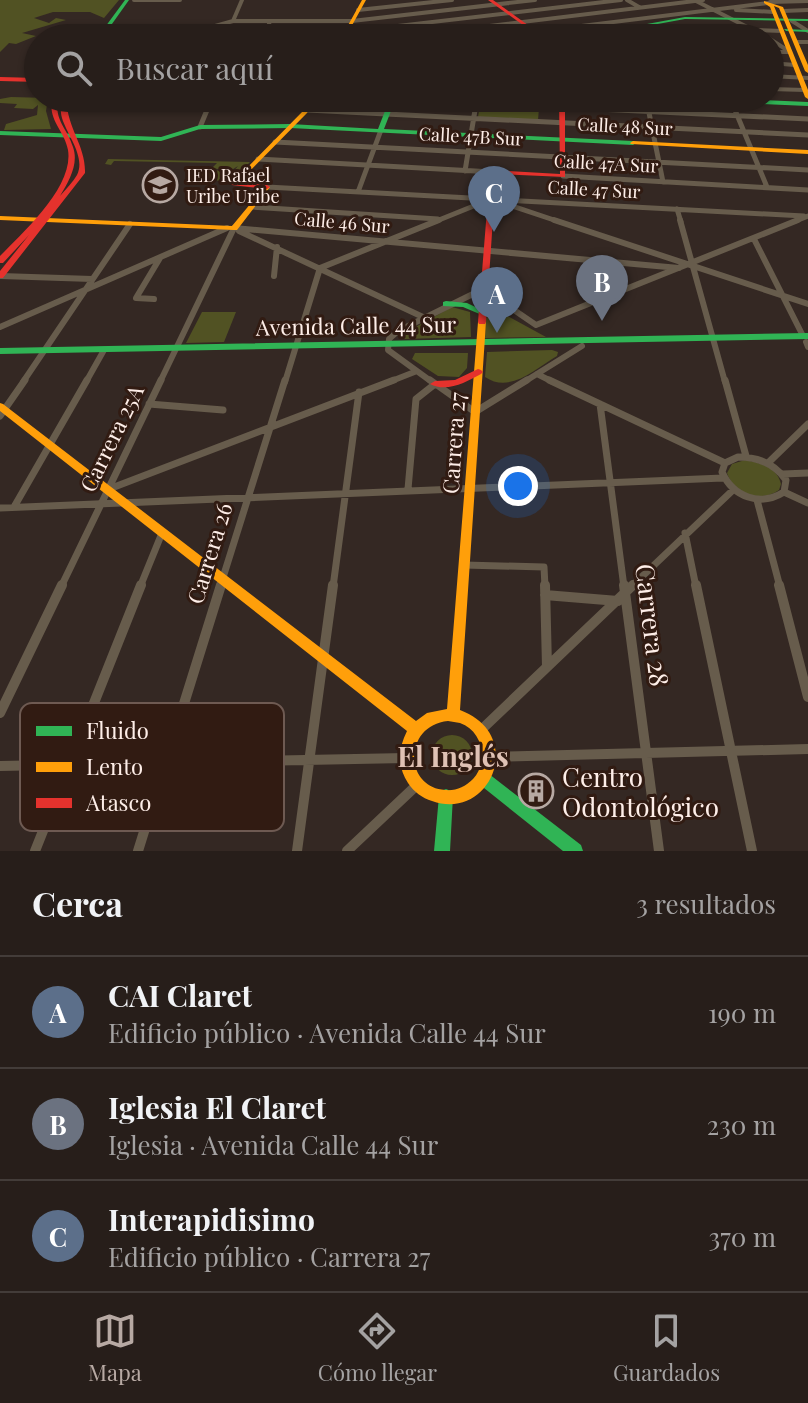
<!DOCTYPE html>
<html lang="es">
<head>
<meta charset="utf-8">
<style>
	body { margin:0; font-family:"Playfair Display",serif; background:#332b27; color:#f1f3f6 }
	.you { position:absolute; left:518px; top:486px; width:28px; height:28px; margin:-20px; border:6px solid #fff; border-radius:50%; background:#1a73e8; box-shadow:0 0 0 12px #1a73e833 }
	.badge { display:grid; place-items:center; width:52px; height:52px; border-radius:50%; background:#b7a9a3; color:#fff; font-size:26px; font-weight:700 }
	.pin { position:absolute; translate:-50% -66px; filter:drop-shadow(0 2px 4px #0008) }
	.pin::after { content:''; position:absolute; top:42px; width:28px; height:24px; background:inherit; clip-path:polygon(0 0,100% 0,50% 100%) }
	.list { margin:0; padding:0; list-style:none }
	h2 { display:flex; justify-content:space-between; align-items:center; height:104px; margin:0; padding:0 32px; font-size:34px }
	h2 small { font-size:26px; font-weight:400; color:#a4a2a2 }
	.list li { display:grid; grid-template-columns:52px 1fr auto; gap:24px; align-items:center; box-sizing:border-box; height:112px; padding:0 32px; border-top:2px solid #433c39 }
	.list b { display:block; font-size:30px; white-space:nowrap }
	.list p { margin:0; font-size:26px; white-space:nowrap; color:#a4a2a2 }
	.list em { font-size:26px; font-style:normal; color:#a4a2a2 }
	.icon { flex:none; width:44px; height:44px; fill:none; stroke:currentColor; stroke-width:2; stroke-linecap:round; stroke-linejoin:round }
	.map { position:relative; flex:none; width:808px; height:851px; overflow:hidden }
	.search { position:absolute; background:#271e1a; box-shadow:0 2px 6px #0004; left:24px; right:24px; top:24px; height:88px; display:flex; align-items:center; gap:20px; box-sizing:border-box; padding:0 28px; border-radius:44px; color:#a4a2a2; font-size:30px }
	.sheet { height:440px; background:#271e1a }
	nav { display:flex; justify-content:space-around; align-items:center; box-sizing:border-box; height:112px; border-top:2px solid #433c39; background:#271e1a; font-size:22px; color:#a4a2a2 }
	nav a { display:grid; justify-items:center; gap:4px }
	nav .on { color:#b7a9a3 }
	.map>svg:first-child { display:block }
</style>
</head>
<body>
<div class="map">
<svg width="808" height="851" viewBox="0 0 808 851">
	<rect width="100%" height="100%" fill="#342823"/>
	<!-- green -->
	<path fill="#515223" d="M0 0H119L104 18 90 12H53L34 18 49 23 56 18 66 20 22 33 36 36 16 44 9 43 0 52Z
		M11 97 48 98 46 111 51 129 4 130 6 124 37 115 38 105 33 109 14 108 17 104 0 103V99Z
		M480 105 539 108 538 120 478 117Z
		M108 159 250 162 230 183 199 177 208 169 232 173 238 166 230 171 212 168 217 163 114 161 111 165 105 164Z
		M452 307 470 312 471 337 404 339 399 336Z
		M202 312H236L224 342 186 343Z
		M497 312 502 313 546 337 485 338 486 318Z
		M552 350 558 352 557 356C535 369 510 394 485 377L487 352Z
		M415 353H468L467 368 459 377 438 376 412 359Z
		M745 460C761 463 777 467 781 484L779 490C761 503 734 494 727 473L732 464Z
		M432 755a20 20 0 1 1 40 0a20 20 0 1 1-40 0Z"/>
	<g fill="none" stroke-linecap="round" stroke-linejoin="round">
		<!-- street-far4 -->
		<path stroke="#675c4c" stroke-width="4" d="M134 0H180
			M627 0 639 7
			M696 1 769 38
			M770 2 808 1
			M358 10 452 0
			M736 10 774 12
			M783 11 808 10
			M233 21 242 0
			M792 21 808 31
			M645 26 782 31
			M678 28 693 38
			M346 32 621 0
			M615 35 689 38
			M99 38 176 37 233 21H352L535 0
			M264 38 270 21
			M390 38 703 0
			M484 38 768 3
			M770 39 790 52
			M796 42H808
			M770 52H788
			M770 63 795 65
			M770 76 808 78
			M770 89 805 90"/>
		<!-- street-far3 -->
		<path stroke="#675c4c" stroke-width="5" d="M363 98 808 119
			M646 98 663 182
			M730 98 767 187
			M307 110 808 135
			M200 127 212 98
			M275 142 808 170
			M258 159 493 172
			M465 171 477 98
			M563 176 808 190
			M267 187 489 199
			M358 192 381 130
			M501 200 804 216
			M252 207 438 219
			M677 209 681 222
			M434 222 491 199 560 222
			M793 222 808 216"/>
		<!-- street-far2 -->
		<path stroke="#675c4c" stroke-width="6" d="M554 220 808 304
			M680 220 725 382
			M234 228 679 268
			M239 231 423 317
			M754 239 803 336
			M1 276 92 279
			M274 276 277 247
			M154 299 136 298 160 258
			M0 327 227 228
			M806 342 808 347
			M537 374 553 382
			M23 382 130 224
			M86 382 104 350
			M160 382 234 228
			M285 382 320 268 439 220
			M389 382 417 371
			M432 382 388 350 389 339 398 331 483 289 536 325 798 220
			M524 382 582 346"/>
		<!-- street-far1 -->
		<path stroke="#675c4c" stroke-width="7" d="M430 380 475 412 527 380
			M549 380 725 463
			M725 380 746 456
			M149 404 223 410
			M600 404 624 587
			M0 416 25 380
			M738 457C758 457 774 463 786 480L784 492C760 507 733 497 722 472L725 463Z
			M769 462 808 424
			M783 474 808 473
			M109 489 394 380
			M408 489 416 399 435 384
			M784 492 808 503
			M757 500 780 587
			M14 507 87 380
			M0 508 723 478
			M685 533 696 587
			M464 565 544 567 545 587
			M61 587 161 380
			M140 587 162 533
			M220 587 285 380
			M333 587 359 392
			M631 587 733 490"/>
		<!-- street -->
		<path stroke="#675c4c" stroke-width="10" d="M545 585 547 667
			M624 585 659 851
			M696 585 752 851
			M779 585 808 697
			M545 595 618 601
			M0 713 62 585
			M480 731 633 585
			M491 757 808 749
			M0 766 406 758
			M35 851 141 585
			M138 851 221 585
			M297 851 333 585
			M347 851 418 784"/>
		<!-- fast -->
		<path fill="#30b455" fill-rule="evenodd" d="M125 0H129L102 38H97Z
			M685 17 808 19V21L685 19 581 38H571Z
			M784 29 808 30V32L786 31Z
			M390 98H396L384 129 633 141 636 143 633 145 290 128 200 129 161 141 0 135V131L161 137 200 125 290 124 378 129Z
			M672 98H713L808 102V106L675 100Z
			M446 301 467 303 486 312 482 315 463 307 443 306V302Z
			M808 333V339L0 354V348Z
			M484 772 489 774 581 845 583 851H563L479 784 477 779 479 774Z
			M446 789 451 791 453 796 450 851H434L439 796 441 791Z"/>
		<!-- slow -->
		<path fill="#ff9f0a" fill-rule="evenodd" d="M362 0H366L345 38H341Z
			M764 1 783 7 808 65V73L805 71 779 8 774 6 808 90V99L805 97 770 7 764 3Z
			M310 98H316L307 113 236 185H232V183L303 111Z
			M633 141 808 150V154L631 144 630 143Z
			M265 186 270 187 237 230H234L0 220V216L232 226Z
			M482 319 486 322 460 710C527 735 490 822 432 801 422 798 414 792 408 783 397 766 398 749 407 731L0 411V403L3 404 416 721 427 713 447 709 478 322ZM448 721C452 722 456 722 460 723 483 731 489 762 473 779 465 787 456 791 445 790 403 787 404 725 448 721Z"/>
		<!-- jam -->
		<path fill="#e5322d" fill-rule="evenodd" d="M488 0H493L546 38H541Z
			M0 77 38 78V82L0 81Z
			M52 98H58C54 121 67 127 73 147 79 164 69 181 60 196 66 189 73 182 77 175 86 157 67 135 62 118 60 111 61 105 61 98H67C65 125 86 145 85 173L3 278H0V271L29 235 3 263H0V256C23 232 74 187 68 150 64 129 48 122 52 98Z
			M559 98H565V177L496 174 486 322 485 324H479L478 322 490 172 493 170 560 174Z
			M234 182 267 185 270 187 267 189 232 185 231 184Z
			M478 369 481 370 483 372 481 374C466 382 447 393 430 384L435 381 455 380Z"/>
	</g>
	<!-- icons -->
	<defs>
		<g id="school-ring" transform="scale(1.8)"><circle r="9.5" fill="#311b12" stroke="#b7a9a3" stroke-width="1.5"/><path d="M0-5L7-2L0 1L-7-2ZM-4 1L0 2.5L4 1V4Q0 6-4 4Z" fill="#b7a9a3"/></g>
		<g id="building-ring" transform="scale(1.8)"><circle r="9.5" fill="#311b12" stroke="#b7a9a3" stroke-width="1.5"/><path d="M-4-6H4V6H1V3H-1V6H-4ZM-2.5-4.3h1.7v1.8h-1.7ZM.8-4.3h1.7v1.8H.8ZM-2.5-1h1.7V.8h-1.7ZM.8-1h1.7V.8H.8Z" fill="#b7a9a3"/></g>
	</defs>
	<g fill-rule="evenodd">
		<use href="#school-ring" x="160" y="185"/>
		<use href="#building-ring" x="536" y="791"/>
	</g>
	<g text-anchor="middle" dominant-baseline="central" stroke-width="6" stroke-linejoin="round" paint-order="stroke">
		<!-- far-street labels -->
		<g font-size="18" fill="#feeee8" stroke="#311b12">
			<text transform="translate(625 126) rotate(3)">Calle 48 Sur</text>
			<text transform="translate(471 136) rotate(3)">Calle 47B Sur</text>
			<text transform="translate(606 163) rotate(3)">Calle 47A Sur</text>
			<text transform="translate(594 189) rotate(3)">Calle 47 Sur</text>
			<text transform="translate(342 222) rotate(5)">Calle 46 Sur</text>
		</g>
		<!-- far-poi labels -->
		<g font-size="18" fill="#feeee8" stroke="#311b12" text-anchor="start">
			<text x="186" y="175">IED Rafael<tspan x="186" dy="21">Uribe Uribe</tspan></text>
		</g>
		<!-- street labels -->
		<g font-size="22" fill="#feeee8" stroke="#311b12">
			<text transform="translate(356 325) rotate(-1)">Avenida Calle 44 Sur</text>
			<text transform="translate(111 438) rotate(-64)">Carrera 25A</text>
			<text transform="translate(453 443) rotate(-86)">Carrera 27</text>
			<text transform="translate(209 553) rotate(-73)">Carrera 26</text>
		</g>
		<!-- near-street labels -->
		<g font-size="26" fill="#feeee8" stroke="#311b12">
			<text transform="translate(653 625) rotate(83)">Carrera 28</text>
		</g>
		<!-- near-poi labels -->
		<g font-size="26" fill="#feeee8" stroke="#311b12" text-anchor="start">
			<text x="562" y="776">Centro<tspan x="562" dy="30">Odontológico</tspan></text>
		</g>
		<!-- near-neighbourhood labels -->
		<g font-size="28" font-weight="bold" fill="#dfc1b4" stroke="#311b12">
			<text x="453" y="755">El Inglés</text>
		</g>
	</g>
	<!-- legend -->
	<rect x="20" y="703" width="264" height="128" rx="12" fill="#311b12" stroke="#6e5a52" stroke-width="2"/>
	<rect x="36" y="726" width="36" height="10" fill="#30b455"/>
	<rect x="36" y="762" width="36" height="10" fill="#ff9f0a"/>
	<rect x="36" y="798" width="36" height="10" fill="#e5322d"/>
	<g font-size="22" fill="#feeee8">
		<text x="86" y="739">Fluido</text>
		<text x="86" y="775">Lento</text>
		<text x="86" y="811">Atasco</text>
	</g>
</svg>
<div class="you"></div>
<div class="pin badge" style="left:497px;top:333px;background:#5c6f8a">A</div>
<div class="pin badge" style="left:602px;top:321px;background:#6b7280">B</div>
<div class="pin badge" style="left:494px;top:232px;background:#5c6f8a">C</div>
<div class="search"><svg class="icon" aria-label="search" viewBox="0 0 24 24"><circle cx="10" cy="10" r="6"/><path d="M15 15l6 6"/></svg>Buscar aquí</div>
</div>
<section class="sheet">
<h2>Cerca<small>3 resultados</small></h2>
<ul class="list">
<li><span class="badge" style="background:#5c6f8a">A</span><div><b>CAI Claret</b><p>Edificio público · Avenida Calle 44 Sur</p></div><em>190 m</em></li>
<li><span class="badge" style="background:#6b7280">B</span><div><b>Iglesia El Claret</b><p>Iglesia · Avenida Calle 44 Sur</p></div><em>230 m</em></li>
<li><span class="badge" style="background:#5c6f8a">C</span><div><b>Interapidisimo</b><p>Edificio público · Carrera 27</p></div><em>370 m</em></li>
</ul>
</section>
<nav>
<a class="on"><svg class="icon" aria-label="map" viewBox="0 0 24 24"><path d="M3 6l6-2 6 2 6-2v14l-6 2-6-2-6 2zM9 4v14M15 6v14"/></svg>Mapa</a>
<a><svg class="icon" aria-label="directions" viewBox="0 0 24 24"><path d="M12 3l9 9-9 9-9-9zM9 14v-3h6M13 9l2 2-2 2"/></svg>Cómo llegar</a>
<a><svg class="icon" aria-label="saved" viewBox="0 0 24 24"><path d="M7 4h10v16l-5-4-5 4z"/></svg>Guardados</a>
</nav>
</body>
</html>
